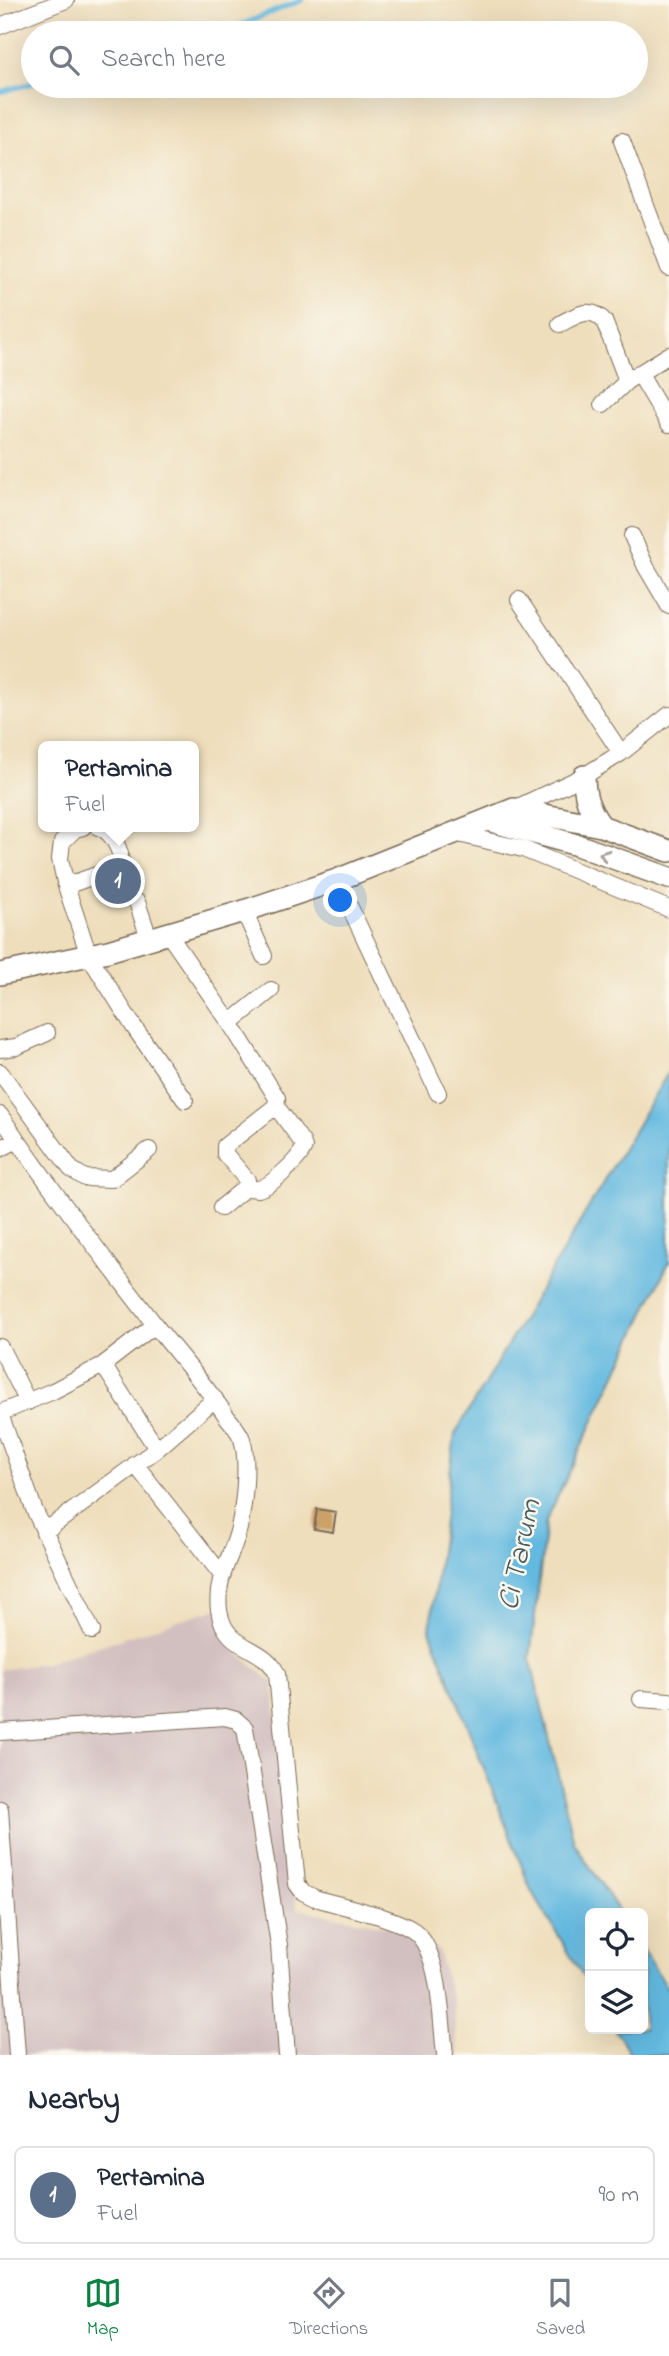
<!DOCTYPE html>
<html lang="en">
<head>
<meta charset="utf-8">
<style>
	body { margin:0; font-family:"Indie Flower",sans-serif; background:#f2f2f3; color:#1f2937 }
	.controls { position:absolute; right:21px; bottom:21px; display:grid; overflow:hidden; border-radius:10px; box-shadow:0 7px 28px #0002 }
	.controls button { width:63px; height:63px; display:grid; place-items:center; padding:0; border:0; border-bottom:2px solid #e0e1e3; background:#fff; color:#1f2937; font:35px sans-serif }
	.you { position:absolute; left:341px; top:901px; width:24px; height:24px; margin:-18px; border:5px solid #fff; border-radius:50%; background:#1a73e8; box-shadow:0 0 0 10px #1a73e833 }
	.badge { display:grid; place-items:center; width:46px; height:46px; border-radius:50%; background:#0b8043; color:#fff; font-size:23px; font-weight:700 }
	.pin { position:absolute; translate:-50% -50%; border:4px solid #fff; box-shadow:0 2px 7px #0006 }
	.popup { position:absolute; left:38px; top:741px; width:161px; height:91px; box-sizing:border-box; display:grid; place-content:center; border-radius:10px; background:#fff; filter:drop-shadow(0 2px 5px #0005); font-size:23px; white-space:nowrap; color:#747a83 }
	.popup b { font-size:26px; color:#1f2937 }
	.popup::after { content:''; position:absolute; left:50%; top:100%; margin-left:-14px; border:14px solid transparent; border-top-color:#fff }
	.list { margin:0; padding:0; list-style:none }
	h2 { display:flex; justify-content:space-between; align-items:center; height:91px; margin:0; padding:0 28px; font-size:30px }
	h2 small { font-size:23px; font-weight:400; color:#747a83 }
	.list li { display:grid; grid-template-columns:46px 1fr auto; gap:21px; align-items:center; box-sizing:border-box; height:98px; margin:0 14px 14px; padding:0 14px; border:2px solid #e0e1e3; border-radius:10px }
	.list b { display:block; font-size:26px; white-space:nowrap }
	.list p { margin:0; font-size:23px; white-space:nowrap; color:#747a83 }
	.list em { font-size:23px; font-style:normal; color:#747a83 }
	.icon { flex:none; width:38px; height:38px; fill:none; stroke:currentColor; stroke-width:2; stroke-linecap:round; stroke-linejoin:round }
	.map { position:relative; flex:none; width:669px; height:2055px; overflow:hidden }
	.search { position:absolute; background:#fff; box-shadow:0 7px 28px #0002; left:21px; right:21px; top:21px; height:77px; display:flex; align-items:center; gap:18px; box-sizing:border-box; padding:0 24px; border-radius:38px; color:#747a83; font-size:26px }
	.sheet { height:203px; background:#fff }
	nav { display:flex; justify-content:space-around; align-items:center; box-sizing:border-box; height:98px; border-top:2px solid #e0e1e3; background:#fff; font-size:19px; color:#747a83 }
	nav a { display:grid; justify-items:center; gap:4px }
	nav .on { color:#0b8043 }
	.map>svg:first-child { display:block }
</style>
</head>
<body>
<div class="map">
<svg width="669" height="2055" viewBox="0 0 669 2055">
	<rect width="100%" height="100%" fill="#fbf7ec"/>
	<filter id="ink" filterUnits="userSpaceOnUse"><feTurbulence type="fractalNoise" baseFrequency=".0143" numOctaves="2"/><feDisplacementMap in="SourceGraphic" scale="14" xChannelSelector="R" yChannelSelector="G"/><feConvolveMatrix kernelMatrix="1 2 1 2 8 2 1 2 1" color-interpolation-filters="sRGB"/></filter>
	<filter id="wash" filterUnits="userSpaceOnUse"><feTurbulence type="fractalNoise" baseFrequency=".00686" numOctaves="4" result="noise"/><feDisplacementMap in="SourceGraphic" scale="28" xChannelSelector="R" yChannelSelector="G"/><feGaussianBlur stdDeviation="1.57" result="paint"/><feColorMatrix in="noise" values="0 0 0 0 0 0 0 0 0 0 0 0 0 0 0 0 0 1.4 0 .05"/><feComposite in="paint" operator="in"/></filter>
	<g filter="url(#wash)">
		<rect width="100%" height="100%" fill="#eedebc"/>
		<!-- industrial -->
		<path fill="#d2bfc0" d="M221 1607 228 1645 273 1683 297 1909 412 1931 438 1950 453 2003 458 2055H0V1670L46 1663Z"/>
		<!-- water -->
		<path fill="#63b9e0" stroke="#4f727f" stroke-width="2" d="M669 1071V1262L546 1521 530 1658 574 1842 620 1913H590V1988L531 1890 430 1630 455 1434Z
			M643 1950 669 1991V2055H631L615 2029H643Z"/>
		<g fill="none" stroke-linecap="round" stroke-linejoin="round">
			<!-- stream -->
			<path stroke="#63b9e0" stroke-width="5" d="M221 33 302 0
				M0 92 33 83"/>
		</g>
		<g id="blocks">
			<!-- building -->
			<path fill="#cca167" d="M317 1509 336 1512 333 1532 314 1529Z"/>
		</g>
	</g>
	<g filter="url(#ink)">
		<use href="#blocks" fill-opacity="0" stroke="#7a6955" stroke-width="2"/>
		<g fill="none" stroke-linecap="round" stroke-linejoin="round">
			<!-- minor-tunnel -->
			<path stroke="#caba9c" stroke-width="16" stroke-dasharray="16 8" stroke-linecap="butt" d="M120 853 137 902"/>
			<!-- minor casing -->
			<g stroke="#7a6955" stroke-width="18">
				<path id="minor" d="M0 26 66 0
					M622 141 669 268
					M560 324C575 316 590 305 604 321L627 381
					M639 373 669 424
					M603 404 627 381 669 355
					M632 536 646 567 669 606
					M519 600 621 753
					M514 809 584 776 621 753 669 715
					M83 827 75 829 62 842 60 859 66 886 89 956 134 1027 185 1100
					M98 827C110 830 116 842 120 853
					M454 833 523 849 669 909
					M337 880 438 1093
					M66 886 124 865
					M137 902 149 938
					M244 911 264 956
					M167 932 230 1023 277 1098 276 1106 225 1146V1154L247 1180 246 1187 221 1208
					M230 1023 271 990
					M0 1049 16 1047 47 1033
					M0 1072 71 1169 85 1178 112 1179 149 1150
					M0 1115C49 1187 102 1256 155 1325 179 1356 205 1384 227 1417 232 1423 239 1431 242 1439 249 1461 244 1505 239 1528 232 1558 215 1577 219 1610 225 1652 264 1644 277 1674L297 1884 303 1892 315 1898C340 1906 395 1917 414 1931 441 1951 441 2023 445 2055
					M0 1149 17 1140
					M246 1187C248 1188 256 1189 258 1189 270 1187 300 1159 304 1147L302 1142 276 1106
					M0 1347 28 1402
					M103 1365 157 1449
					M0 1413 53 1391 103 1365 155 1325
					M0 1414 34 1509 92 1631
					M135 1464 221 1574
					M44 1532 157 1449 215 1399
					M641 1699 669 1701
					M0 1732 225 1717 236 1720 245 1728 279 1945 287 2055
					M0 1809 17 2055"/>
			</g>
			<!-- major casing -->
			<g stroke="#7a6955" stroke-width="24">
				<path id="major" d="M584 776C584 797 589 809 601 826
					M487 820 577 845 669 878
					M0 974 108 951 244 911 337 880 514 809 601 826 669 851"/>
			</g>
			<!-- minor -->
			<use href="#minor" stroke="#fff" stroke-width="16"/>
			<!-- major -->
			<use href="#major" stroke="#fff" stroke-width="21"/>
		</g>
		<!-- one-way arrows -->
		<defs><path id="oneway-chevron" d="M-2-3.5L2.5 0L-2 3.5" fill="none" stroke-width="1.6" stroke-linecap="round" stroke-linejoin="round" transform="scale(1.75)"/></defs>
		<use stroke="#a79f9a" href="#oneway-chevron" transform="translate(604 855) rotate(-160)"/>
	</g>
	<g text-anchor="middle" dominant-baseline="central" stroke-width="5" stroke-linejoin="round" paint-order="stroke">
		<!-- water labels -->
		<g font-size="30" font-style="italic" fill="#495c62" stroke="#fbf7ec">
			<text transform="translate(521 1555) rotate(-78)">Ci Tarum</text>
		</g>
	</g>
</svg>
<div class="controls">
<button><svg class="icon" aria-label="locate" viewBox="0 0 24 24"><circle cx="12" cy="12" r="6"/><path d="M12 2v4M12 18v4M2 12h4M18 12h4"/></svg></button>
<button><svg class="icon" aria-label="layers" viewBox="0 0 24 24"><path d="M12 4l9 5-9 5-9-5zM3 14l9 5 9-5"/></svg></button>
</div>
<div class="you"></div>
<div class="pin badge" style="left:118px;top:881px;background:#5c6f8a">1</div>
<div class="popup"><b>Pertamina</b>Fuel</div>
<div class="search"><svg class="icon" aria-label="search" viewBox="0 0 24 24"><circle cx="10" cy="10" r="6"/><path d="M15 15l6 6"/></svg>Search here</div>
</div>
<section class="sheet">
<h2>Nearby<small></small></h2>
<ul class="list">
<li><span class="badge" style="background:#5c6f8a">1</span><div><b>Pertamina</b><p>Fuel</p></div><em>90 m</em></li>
</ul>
</section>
<nav>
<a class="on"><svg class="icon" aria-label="map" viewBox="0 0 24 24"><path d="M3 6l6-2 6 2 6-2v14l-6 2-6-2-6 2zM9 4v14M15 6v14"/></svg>Map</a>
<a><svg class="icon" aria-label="directions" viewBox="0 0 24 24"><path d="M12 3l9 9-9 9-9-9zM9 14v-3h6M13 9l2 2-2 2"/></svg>Directions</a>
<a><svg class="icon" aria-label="saved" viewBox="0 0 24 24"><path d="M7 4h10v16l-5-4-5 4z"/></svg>Saved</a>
</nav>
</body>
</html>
